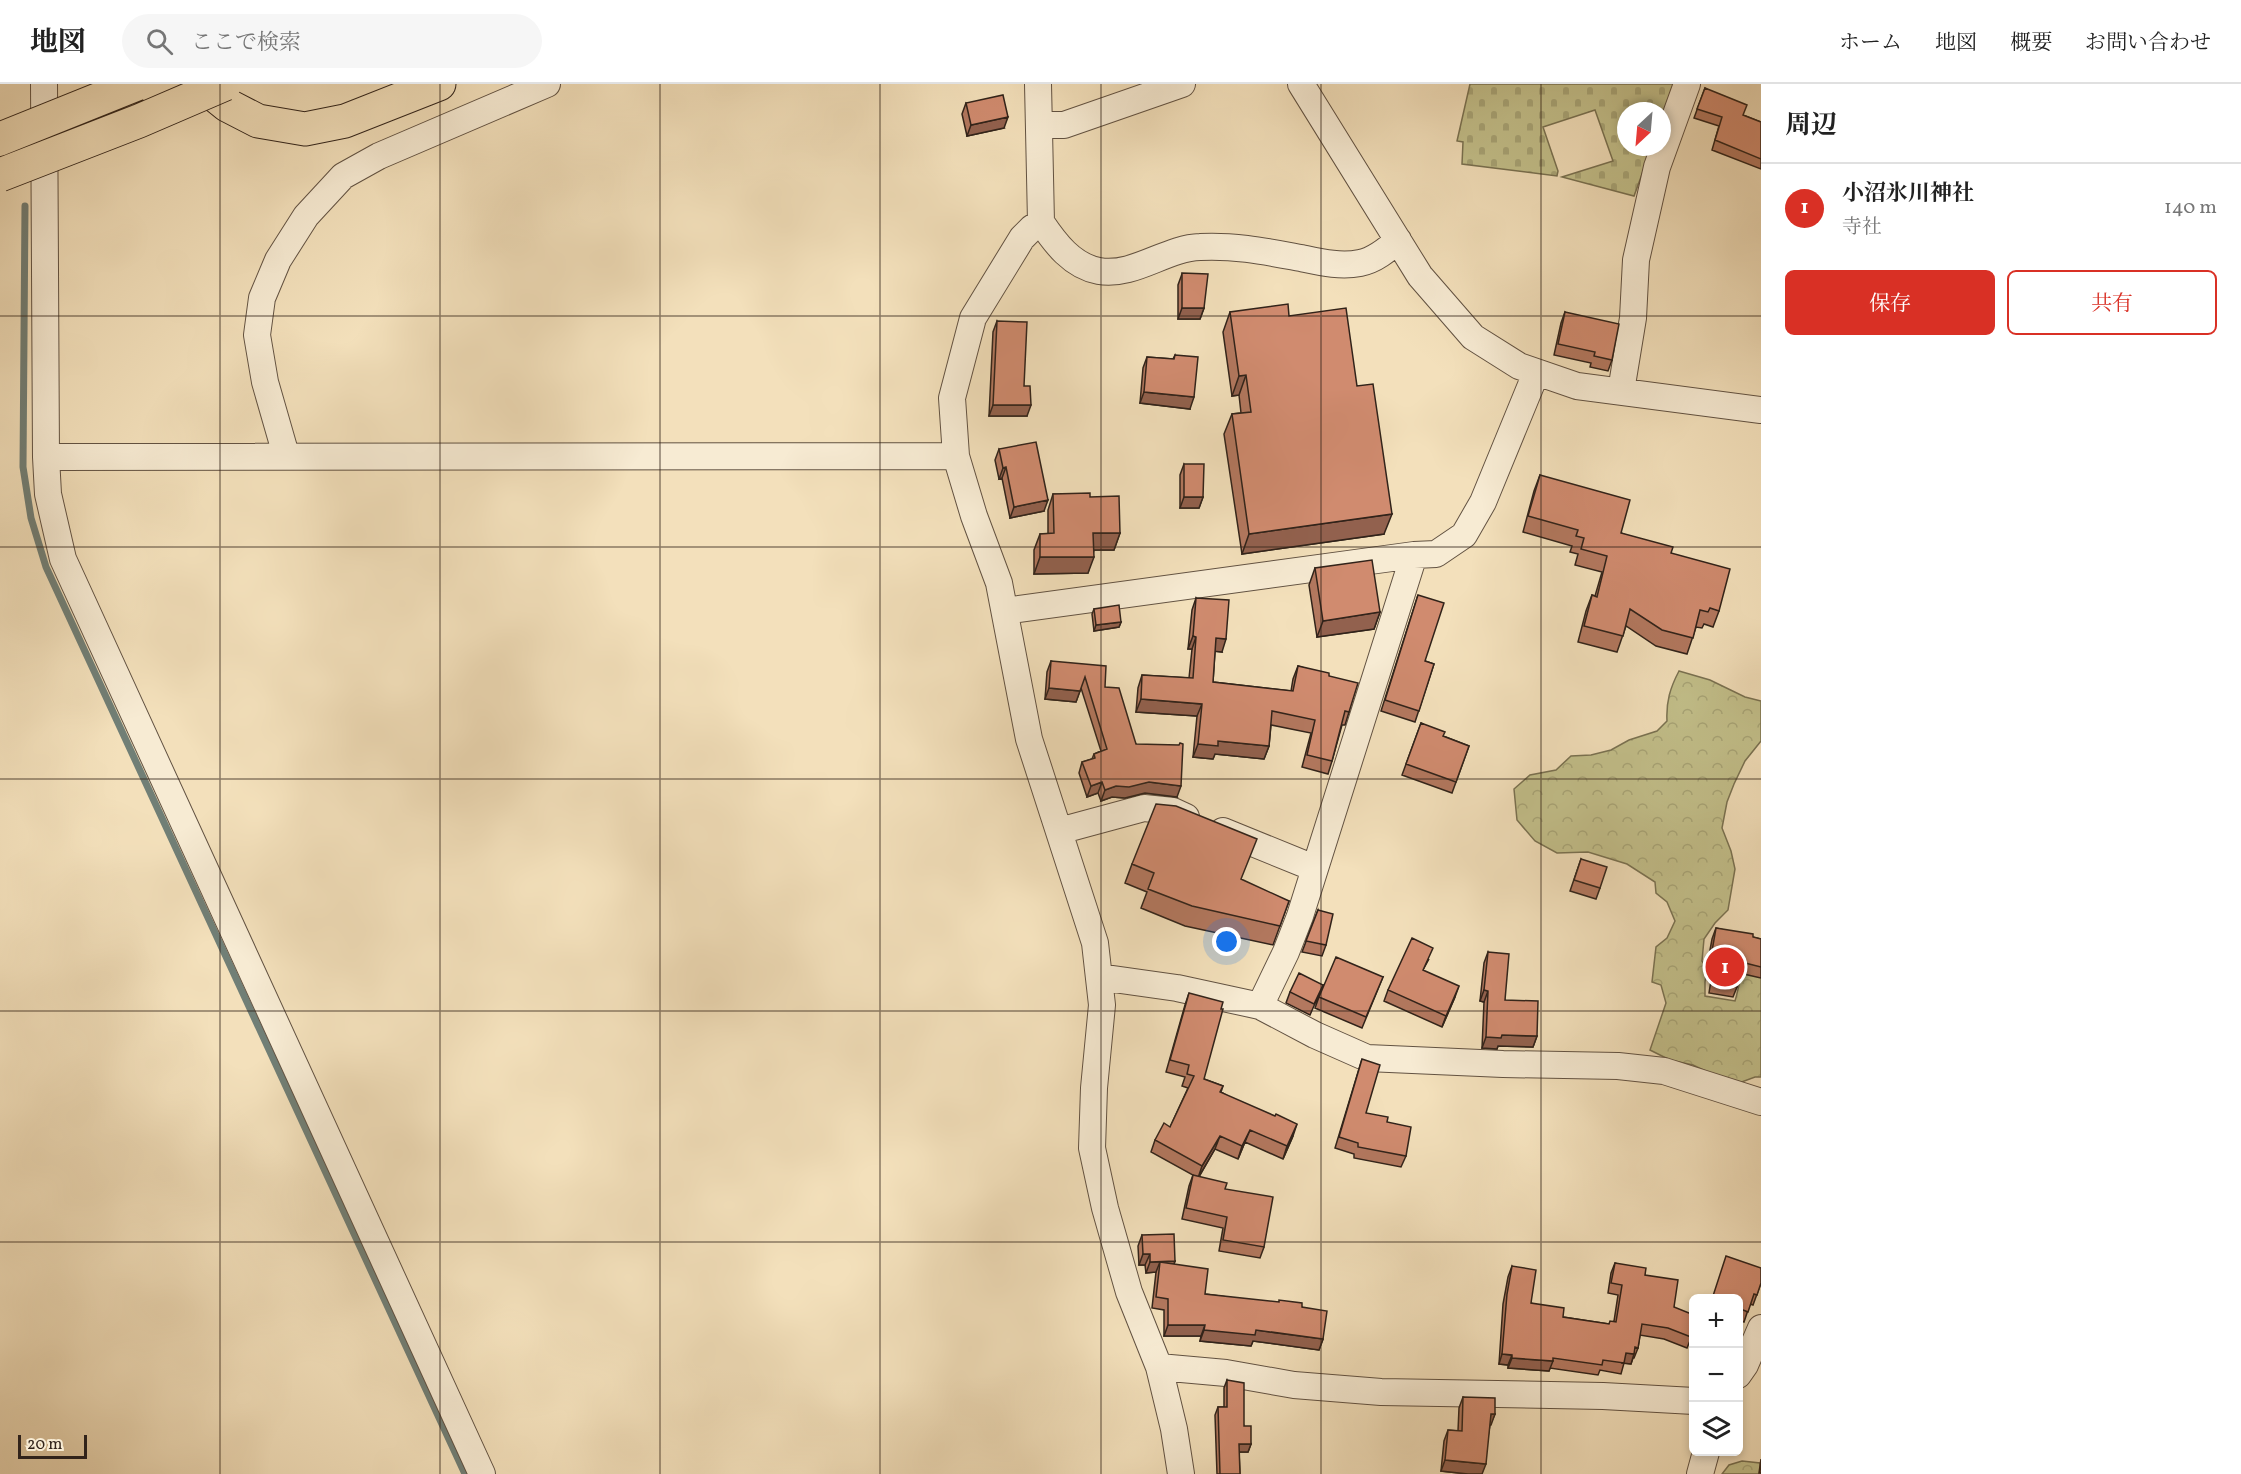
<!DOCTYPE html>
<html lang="ja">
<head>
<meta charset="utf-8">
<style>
	body { margin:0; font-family:Vollkorn,"Noto Serif JP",serif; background:#f6f6f6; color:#222 }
	.controls { position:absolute; right:18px; bottom:18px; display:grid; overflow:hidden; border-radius:9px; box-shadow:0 3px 9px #0003 }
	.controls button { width:54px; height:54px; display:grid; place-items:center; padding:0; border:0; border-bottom:2px solid #e0e0e0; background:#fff; color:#222; font:30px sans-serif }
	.compass { position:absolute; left:1617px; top:18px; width:54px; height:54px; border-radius:50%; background:#fff; box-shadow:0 3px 9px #0003; rotate:206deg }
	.scale { position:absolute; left:18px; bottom:15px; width:69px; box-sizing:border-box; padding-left:6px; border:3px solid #31231a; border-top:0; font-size:16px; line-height:21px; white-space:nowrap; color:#31231a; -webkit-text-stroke:4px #f7ebd3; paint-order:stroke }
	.you { position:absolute; left:1227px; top:858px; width:21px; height:21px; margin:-15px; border:4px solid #fff; border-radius:50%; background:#1a73e8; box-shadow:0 0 0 9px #1a73e833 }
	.badge { display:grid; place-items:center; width:39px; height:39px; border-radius:50%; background:#d93025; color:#fff; font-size:20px; font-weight:700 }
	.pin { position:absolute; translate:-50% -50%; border:3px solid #fff; box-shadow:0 2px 6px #0006 }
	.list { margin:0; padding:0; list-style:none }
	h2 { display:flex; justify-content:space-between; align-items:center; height:78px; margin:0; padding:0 24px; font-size:26px }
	h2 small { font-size:20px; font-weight:400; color:#767676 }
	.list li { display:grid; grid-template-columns:39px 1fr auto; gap:18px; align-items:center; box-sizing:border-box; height:90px; padding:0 24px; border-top:2px solid #e0e0e0 }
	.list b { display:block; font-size:22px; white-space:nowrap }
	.list p { margin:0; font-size:20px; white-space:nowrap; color:#767676 }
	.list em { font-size:20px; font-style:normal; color:#767676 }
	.actions { display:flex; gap:12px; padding:18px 24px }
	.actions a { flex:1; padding:14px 0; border:2px solid #d93025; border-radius:9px; text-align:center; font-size:21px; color:#d93025 }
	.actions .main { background:#d93025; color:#fff }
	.icon { flex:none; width:33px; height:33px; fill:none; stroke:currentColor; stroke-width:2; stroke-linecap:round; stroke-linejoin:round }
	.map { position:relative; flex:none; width:1761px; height:1390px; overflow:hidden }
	header { display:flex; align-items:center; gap:36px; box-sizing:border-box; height:84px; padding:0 30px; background:#fff; border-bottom:2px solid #e0e0e0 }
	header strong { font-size:28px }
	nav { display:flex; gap:33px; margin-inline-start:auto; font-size:21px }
	.search { width:420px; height:54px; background:#f6f6f6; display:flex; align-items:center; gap:15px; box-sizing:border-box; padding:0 21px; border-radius:33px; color:#767676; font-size:22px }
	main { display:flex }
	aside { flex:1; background:#fff }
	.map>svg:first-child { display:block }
</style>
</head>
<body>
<header>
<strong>地図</strong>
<div class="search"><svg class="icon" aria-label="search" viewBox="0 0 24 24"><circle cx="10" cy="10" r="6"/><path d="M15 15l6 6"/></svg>ここで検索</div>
<nav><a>ホーム</a><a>地図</a><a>概要</a><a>お問い合わせ</a></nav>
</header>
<main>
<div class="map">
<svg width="1761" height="1390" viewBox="0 0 1761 1390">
	<defs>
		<pattern id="forest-crowns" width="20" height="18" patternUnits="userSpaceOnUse" patternTransform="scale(1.5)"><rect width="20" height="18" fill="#c3c08b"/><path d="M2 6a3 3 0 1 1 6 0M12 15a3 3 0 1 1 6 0" fill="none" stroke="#a8a577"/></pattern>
		<pattern id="cemetery-stones" width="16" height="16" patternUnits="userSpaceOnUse" patternTransform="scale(1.5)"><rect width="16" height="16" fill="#c3c08b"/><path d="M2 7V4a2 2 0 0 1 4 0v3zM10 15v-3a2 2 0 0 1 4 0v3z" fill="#a8a577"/></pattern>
	</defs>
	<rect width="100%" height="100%" fill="#f3e0bb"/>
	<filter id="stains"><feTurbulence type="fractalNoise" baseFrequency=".00333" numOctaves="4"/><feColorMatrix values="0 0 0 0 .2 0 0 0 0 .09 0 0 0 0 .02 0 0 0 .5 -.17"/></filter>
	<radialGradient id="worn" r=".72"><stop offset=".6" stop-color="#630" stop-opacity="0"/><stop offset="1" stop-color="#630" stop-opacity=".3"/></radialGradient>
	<!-- forest -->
	<path fill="url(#forest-crowns)" stroke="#7a7252" stroke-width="1.5" d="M1679 587 1710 596 1745 613 1761 617V657L1745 677 1734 700 1727 718 1722 744 1731 767 1735 785 1728 826 1715 839 1704 855 1702 877 1707 884 1705 898V912L1735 917C1741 899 1737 884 1761 884V993H1755L1739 999 1718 993 1693 981 1670 976 1650 966 1666 919 1661 901 1652 898 1656 863 1667 854 1675 837 1667 818 1656 809 1655 798 1627 780 1588 768 1557 769 1535 757 1517 736 1514 705 1530 691 1556 686 1571 672 1591 671 1611 666 1629 656 1657 647 1667 637C1666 618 1670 604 1679 587Z
		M1742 1377 1760 1379 1761 1390H1722L1729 1381Z"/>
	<!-- cemetery -->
	<path fill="url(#cemetery-stones)" stroke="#7a7252" stroke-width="1.5" d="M1470 0H1676L1662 36V27H1626V63H1652L1634 112 1562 93 1613 77 1595 26 1543 43 1558 87 1557 92 1462 80 1463 58 1457 57Z"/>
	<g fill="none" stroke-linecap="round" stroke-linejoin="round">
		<!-- stream -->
		<path stroke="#717f76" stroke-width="7" d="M25 122 23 383 31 434 46 483 465 1390"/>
		<!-- minor casing -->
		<g stroke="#625242" stroke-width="28">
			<path id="minor" d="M44 0 46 373 48 410 63 475 482 1390
				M1038 0 1041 138C1055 159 1072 182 1099 187 1134 193 1166 164 1200 163 1234 161 1268 168 1301 174 1320 178 1340 183 1360 179 1375 176 1387 166 1398 156
				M1301 0 1420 192 1473 253 1519 282 1577 302 1761 326
				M1040 41H1064L1182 0
				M1041 138 1032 144 1022 154 973 234 952 314 956 372 974 432 999 499 1029 655 1095 859 1102 921 1094 1004 1092 1064 1105 1124 1129 1208 1159 1283 1174 1345 1181 1390
				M1621 307 1633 234 1636 176 1657 83 1687 0
				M286 371 265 298 257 251 262 214 278 176 306 132 343 92 379 72 547 0
				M46 373 956 372
				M1005 527 1414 471 1436 470 1464 451 1483 418 1536 289
				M1059 747 1144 724 1173 727 1186 733
				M1223 747 1314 784
				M1099 893 1177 904 1260 922 1315 951 1367 974 1503 980 1618 982 1664 987 1761 1018
				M1260 922 1286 868 1300 832 1414 471
				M1159 1283 1226 1289 1294 1301 1381 1308 1603 1312 1694 1317
				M1738 1291 1745 1281 1761 1244
				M1700 1390 1706 1368"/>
		</g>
		<!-- highway casing -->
		<g stroke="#31231a" stroke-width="35">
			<path id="highway" d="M201 0 227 21 258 37 305 45 345 37 439 0"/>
		</g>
		<!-- minor -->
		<use href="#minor" stroke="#f7ebd3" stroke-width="26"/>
		<!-- highway -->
		<use href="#highway" stroke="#f3e0bb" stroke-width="33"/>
		<!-- highway-bridge casing -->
		<g stroke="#31231a" stroke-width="35" stroke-linecap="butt">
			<path id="highway-bridge" d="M0 55 137 0
				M0 91 139 37 225 0"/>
		</g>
		<!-- highway-bridge -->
		<use href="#highway-bridge" stroke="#f3e0bb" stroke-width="33"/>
	</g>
	<!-- wall -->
	<path fill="#b3785f" stroke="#31231a" stroke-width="1.5" d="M1705 4 1743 31 1761 38V85L1712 66 1719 42 1694 34Z
		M966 19 1004 44 967 52 962 30Z
		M1182 190 1204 224 1200 235H1178V201Z
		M1230 228 1289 232 1357 302 1384 450 1242 470 1224 350 1232 330 1241 329 1239 311 1232 312 1223 248Z
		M1565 228 1612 276 1608 287 1590 283 1591 279 1554 271 1561 239Z
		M997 237 1024 302 1027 332H989L993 248Z
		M1175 271 1190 325 1140 319 1143 284 1147 273 1173 275Z
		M999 365 1044 427 1010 434 1002 394 999 395 995 376Z
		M1184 380 1203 413 1199 424H1180V391Z
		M1540 391 1621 449 1671 469 1719 527 1713 543 1704 540 1702 544 1696 543 1687 570 1656 562 1626 542 1617 568 1578 558 1586 527 1592 511 1595 512 1602 488 1575 481 1578 470 1570 468 1572 462 1523 448 1534 407Z
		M1053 410 1090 413 1120 449 1114 466H1094L1088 489 1034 490V466L1040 450H1048V426Z
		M1315 484 1380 528 1374 545 1317 553 1309 501Z
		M1418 511 1425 577 1434 580 1415 638 1381 627Z
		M1196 514 1222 568 1215 567 1213 598 1291 607 1293 595 1298 582 1329 592 1349 628 1345 641H1342L1332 677 1328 690 1302 683 1311 649 1271 641 1269 662 1264 675 1215 670 1213 675 1193 673 1197 632 1136 628 1138 604 1142 591 1189 594 1192 565H1188L1192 526Z
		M1094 525 1121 538 1119 543 1094 547 1092 530Z
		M1051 577 1105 603 1136 660 1177 713 1145 709 1125 714 1112 713 1101 717 1098 709 1087 713 1079 689 1082 678 1092 675 1094 670 1101 667 1081 604 1076 618 1045 615 1047 588Z
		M1421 639 1443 652 1469 662 1452 709 1402 691Z
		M1581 775 1600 804 1596 815 1570 807Z
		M1132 780 1289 817 1273 861 1185 842 1141 824 1147 808 1125 799Z
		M1318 826 1326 861 1322 872 1302 868Z
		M1716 844 1761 855V894L1739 889 1737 903 1733 913 1709 909 1714 878 1708 877 1712 855Z
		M1488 868 1505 916 1537 952 1533 963 1498 962 1497 965 1482 964 1484 918 1480 917 1484 879Z
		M1429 875 1423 886 1455 913 1442 943 1384 917 1388 906Z
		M1383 893 1362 944 1315 924 1319 913Z
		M1323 901 1310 931 1286 919 1290 908Z
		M1189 909 1204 995 1223 1002 1221 1008 1293 1052 1283 1075 1245 1058 1238 1075 1215 1065 1199 1093 1225 1105 1264 1163 1260 1174 1219 1167 1223 1144 1182 1135 1189 1102 1193 1091 1151 1068 1155 1056 1170 1043 1188 1004 1182 1002 1185 993 1166 988 1185 921Z
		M1362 975 1366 1029 1406 1072 1401 1083 1354 1074V1070L1335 1064Z
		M1142 1151 1175 1177 1174 1180 1205 1210 1302 1223 1323 1255 1319 1266 1253 1257 1251 1262 1200 1257 1201 1252H1164V1226L1152 1224 1156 1188 1146 1189 1145 1181H1139L1138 1162Z
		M1615 1179 1645 1191 1674 1223 1694 1247 1687 1264 1664 1255 1640 1251 1638 1264 1634 1274H1633L1631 1280 1624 1279 1621 1290 1600 1286 1598 1291 1550 1284 1549 1287 1508 1284V1281L1499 1280 1503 1220 1508 1193 1512 1182 1531 1219 1563 1233 1609 1240 1614 1237 1618 1211 1608 1209 1611 1189Z
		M1761 1199 1753 1221 1750 1220 1744 1238 1738 1236V1215Z
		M1227 1296 1244 1342 1251 1360 1248 1368H1239L1240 1390H1217L1215 1331 1218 1323H1224V1304Z
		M1463 1313 1495 1330 1490 1341 1482 1390H1468L1441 1387 1444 1357 1448 1346 1458 1347 1459 1324Z
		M1761 1375V1389H1759Z"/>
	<!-- shaded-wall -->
	<path fill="#92614e" stroke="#31231a" stroke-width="1.5" d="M1008 33 1004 44 967 52 971 41Z
		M1182 224H1204L1200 235H1178Z
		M1246 291 1239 311 1232 312 1239 292Z
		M1144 308 1194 313 1190 325 1140 319Z
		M993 321H1031L1027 332H989Z
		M1006 383 1002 394 999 395 1003 384Z
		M1184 413H1203L1199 424H1180Z
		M1048 416 1044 427 1010 434 1014 423Z
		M1392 430 1384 450 1242 470 1249 450Z
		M1093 449H1120L1114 466H1087Z
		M1040 473H1094L1088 489 1034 490Z
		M1380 528 1374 545 1317 553 1323 537Z
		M1121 538 1119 543 1094 547 1096 541Z
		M1193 552 1196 553 1192 565H1188Z
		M1216 554 1226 555 1222 568 1211 567Z
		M1049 604 1080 607 1076 618 1045 615Z
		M1141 615 1202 620 1197 632 1136 628Z
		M1218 657 1269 662 1264 675 1215 670 1213 675 1193 673 1198 660Z
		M1102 698 1098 709 1087 713 1091 702Z
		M1149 698 1181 702 1177 713 1145 709 1125 714 1112 713 1101 717 1105 706 1116 702Z
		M1459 902 1455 913 1442 943 1446 932Z
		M1484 906 1488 907 1484 918 1480 917Z
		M1502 951 1537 952 1533 963 1498 962 1497 965 1482 964 1486 953Z
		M1297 1040 1293 1052 1283 1075 1287 1062Z
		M1250 1046 1245 1058 1238 1075 1242 1062Z
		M1220 1052 1215 1065 1198 1094 1202 1082Z
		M1143 1170H1150L1145 1181H1139Z
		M1175 1177 1171 1188 1160 1178 1156 1188 1146 1189 1150 1178Z
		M1168 1241H1205L1201 1252H1164Z
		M1204 1246H1256L1323 1255 1319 1266 1253 1257 1251 1262 1200 1257Z
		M1626 1269 1634 1270 1631 1280 1622 1279Z
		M1502 1270 1512 1271 1508 1281 1499 1280Z
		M1512 1274 1553 1277 1549 1287 1508 1284Z
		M1491 1330H1495L1491 1341H1487Z
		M1239 1360H1251L1248 1368H1236Z
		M1445 1376 1486 1380 1482 1390H1468L1441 1387Z"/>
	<!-- building -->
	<path fill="#d08b6f" stroke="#31231a" stroke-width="1.5" d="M1705 4 1747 21 1743 31 1761 38V75L1715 56 1722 33 1697 25Z
		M1003 11 1008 33 971 41 966 19Z
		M1182 189 1208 190 1204 224H1182Z
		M1288 220 1289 232 1346 224 1357 302 1373 300 1392 430 1249 450 1232 330 1251 328 1246 291 1239 292 1230 228Z
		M1565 228 1619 240 1612 276 1594 272 1595 268 1558 260Z
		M997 237 1027 238 1024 302H1030L1031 321H993Z
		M1175 271 1198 273 1194 313 1144 308 1147 273 1174 275Z
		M1036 358 1048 416 1014 423 1006 383 1003 384 999 365Z
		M1184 380H1204L1203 413H1184Z
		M1540 391 1630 416 1621 449 1673 463 1671 469 1730 485 1719 527 1710 524 1708 528 1700 526 1693 554 1662 546 1630 525 1623 552 1584 542 1592 511 1597 513 1607 472 1581 465 1584 454 1576 452 1578 446 1528 432Z
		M1090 409V413L1119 412 1120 449H1093L1094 473H1040V450L1054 449 1053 410Z
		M1372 476 1380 528 1323 537 1315 484Z
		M1418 511 1444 519 1425 577 1434 580 1419 627 1385 616Z
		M1196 514 1229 516 1226 555 1216 554 1213 598 1293 607 1298 582 1329 589V592L1358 599 1349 628 1345 627 1332 677 1307 671 1315 636 1272 627 1269 662 1218 657V662L1198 660 1202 620 1141 615 1142 591 1193 594 1196 553 1193 552Z
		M1119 521 1121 538 1096 541 1094 525Z
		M1051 577 1106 582 1105 603 1119 604 1136 660 1179 661 1180 659 1183 660 1181 702 1149 698 1129 703 1116 702 1105 706 1102 698 1091 702 1082 678 1095 674 1094 670 1107 665 1085 593 1080 607 1049 604Z
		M1421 639 1445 648 1443 652 1469 662 1456 698 1406 680Z
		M1156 720 1176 722 1257 755 1241 795 1289 817 1280 842 1192 822 1148 805 1154 789 1132 780Z
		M1581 775 1607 783 1600 804 1574 796Z
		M1318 826 1333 830 1326 861 1306 857Z
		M1716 844 1753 850V853L1761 855V883L1741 878 1737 903 1713 899 1718 868 1712 867Z
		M1412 854 1433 864 1423 886 1459 902 1446 932 1388 906Z
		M1488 868 1509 870 1505 916 1538 917 1537 952 1502 951 1501 954 1486 953 1488 907 1484 906Z
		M1336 873 1383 893 1366 933 1319 913Z
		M1299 889 1323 901 1314 920 1290 908Z
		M1189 909 1223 918 1221 925H1223L1204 995 1223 1002 1220 1008 1275 1032 1276 1030 1297 1040 1287 1062 1250 1046 1242 1062 1220 1052 1202 1082 1155 1056 1164 1039 1170 1043 1194 992 1187 990 1189 981 1170 976Z
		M1362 975 1380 981 1366 1029 1388 1033 1387 1038 1411 1043 1406 1072 1358 1063V1059L1339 1053Z
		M1193 1091 1227 1099 1225 1105 1273 1113 1264 1163 1223 1156 1227 1133 1186 1124Z
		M1174 1150 1175 1177 1150 1178V1170H1143L1142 1151Z
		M1726 1172 1761 1184V1199L1757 1211 1754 1210 1748 1228 1738 1224V1215H1712Z
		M1160 1178 1208 1185 1205 1210 1279 1218V1216L1302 1219V1223L1327 1227 1323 1255 1256 1246 1255 1251 1204 1246 1205 1241H1168V1215L1156 1213Z
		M1615 1179 1646 1184 1645 1191 1678 1196 1674 1223 1694 1231V1247L1691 1253 1668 1244 1642 1240 1638 1264 1635 1263 1634 1270 1626 1269 1624 1279 1603 1276 1602 1281 1553 1274V1277L1512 1274V1271L1502 1270 1507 1210 1512 1182 1536 1186 1531 1219 1564 1224 1563 1233 1609 1240 1610 1237 1616 1238 1622 1201 1611 1199Z
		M1227 1296 1244 1299V1342H1251V1360H1239L1240 1390H1220L1218 1323H1227Z
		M1463 1313 1495 1314V1330H1491L1486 1380 1445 1376 1448 1346 1462 1347Z"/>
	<!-- grid -->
	<path fill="none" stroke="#31231a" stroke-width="1.5" stroke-opacity="0.55" d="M220 0V1390M440 0V1390M660 0V1390M880 0V1390M1101 0V1390M1321 0V1390M1541 0V1390M0 232H1761M0 463H1761M0 695H1761M0 927H1761M0 1158H1761"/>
	<rect width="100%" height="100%" filter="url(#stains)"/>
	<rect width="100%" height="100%" fill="url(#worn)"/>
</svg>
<div class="controls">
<button>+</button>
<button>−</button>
<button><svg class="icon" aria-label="layers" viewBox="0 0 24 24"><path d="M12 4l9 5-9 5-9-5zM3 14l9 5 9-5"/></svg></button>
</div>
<svg class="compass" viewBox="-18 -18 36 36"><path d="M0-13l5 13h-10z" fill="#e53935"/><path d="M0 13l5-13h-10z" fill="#767676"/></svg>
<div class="scale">20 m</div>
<div class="you"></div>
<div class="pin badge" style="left:1725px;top:883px">1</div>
</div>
<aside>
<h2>周辺<small></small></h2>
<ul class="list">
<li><span class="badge">1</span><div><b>小沼氷川神社</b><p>寺社</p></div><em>140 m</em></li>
</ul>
<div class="actions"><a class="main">保存</a><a>共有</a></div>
</aside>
</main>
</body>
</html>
